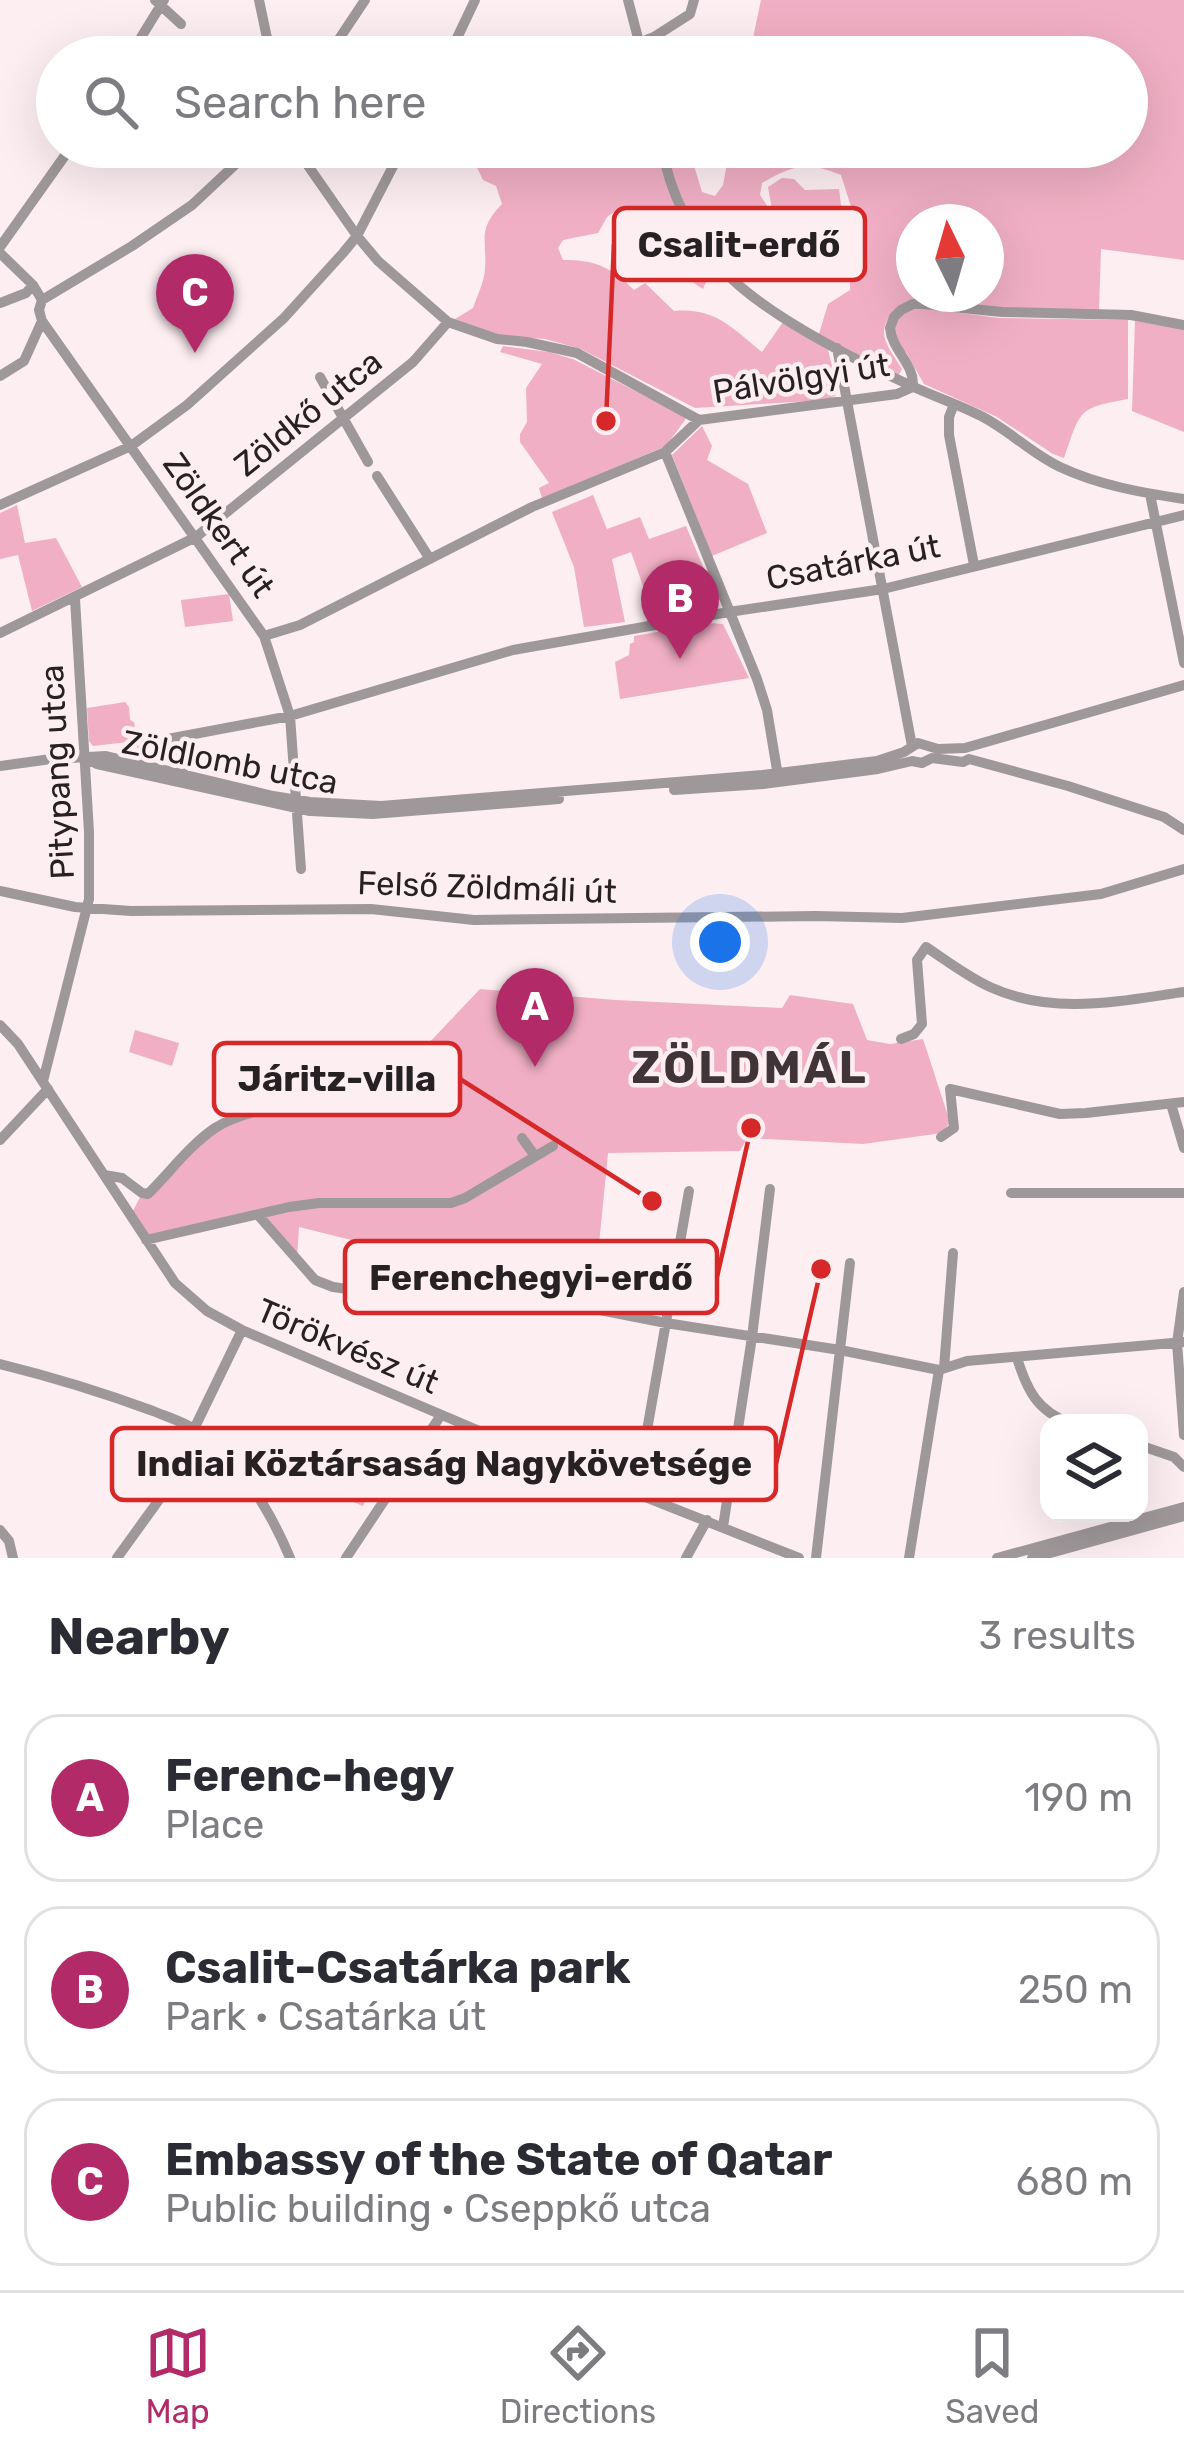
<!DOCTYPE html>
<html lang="en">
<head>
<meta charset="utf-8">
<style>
	body { margin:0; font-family:Rubik,sans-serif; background:#f7f7f7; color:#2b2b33 }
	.controls { position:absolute; right:36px; bottom:36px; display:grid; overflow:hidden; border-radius:24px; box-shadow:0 12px 48px #0002 }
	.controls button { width:108px; height:108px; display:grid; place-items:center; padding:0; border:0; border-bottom:3px solid #e1e1e2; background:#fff; color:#2b2b33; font:60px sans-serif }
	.compass { position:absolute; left:896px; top:204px; width:108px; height:108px; border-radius:50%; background:#fff; box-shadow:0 12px 48px #0002; rotate:355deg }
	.you { position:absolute; left:720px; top:942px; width:42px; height:42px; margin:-30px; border:9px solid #fff; border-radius:50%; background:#1a73e8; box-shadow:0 0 0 18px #1a73e833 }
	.badge { display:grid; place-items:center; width:78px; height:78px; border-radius:50%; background:#b32a69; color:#fff; font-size:39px; font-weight:700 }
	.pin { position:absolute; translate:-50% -99px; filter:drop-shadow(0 3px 6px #0008) }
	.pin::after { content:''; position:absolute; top:63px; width:42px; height:36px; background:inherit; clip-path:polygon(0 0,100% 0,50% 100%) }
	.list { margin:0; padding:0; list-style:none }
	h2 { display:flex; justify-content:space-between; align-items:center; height:156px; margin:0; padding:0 48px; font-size:51px }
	h2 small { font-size:39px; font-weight:400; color:#7c7c81 }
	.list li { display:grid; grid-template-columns:78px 1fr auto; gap:36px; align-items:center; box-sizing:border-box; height:168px; margin:0 24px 24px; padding:0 24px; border:3px solid #e1e1e2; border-radius:36px }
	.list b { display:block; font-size:45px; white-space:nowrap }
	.list p { margin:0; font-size:39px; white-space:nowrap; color:#7c7c81 }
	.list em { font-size:39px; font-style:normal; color:#7c7c81 }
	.icon { flex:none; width:66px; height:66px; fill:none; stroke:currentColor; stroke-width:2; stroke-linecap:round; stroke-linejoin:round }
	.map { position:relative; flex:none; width:1184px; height:1558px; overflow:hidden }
	.search { position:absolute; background:#fff; box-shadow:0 12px 48px #0002; left:36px; right:36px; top:36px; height:132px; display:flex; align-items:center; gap:30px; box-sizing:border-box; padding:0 42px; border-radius:66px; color:#7c7c81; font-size:45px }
	.sheet { height:732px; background:#fff }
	nav { display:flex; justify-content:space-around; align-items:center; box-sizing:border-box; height:168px; border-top:3px solid #e1e1e2; background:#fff; font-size:33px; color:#7c7c81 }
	nav a { display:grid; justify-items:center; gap:6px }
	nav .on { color:#b32a69 }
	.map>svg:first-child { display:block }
</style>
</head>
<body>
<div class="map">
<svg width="1184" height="1558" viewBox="0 0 1184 1558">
	<rect width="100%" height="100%" fill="#fdeef2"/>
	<!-- green -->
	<path fill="#f0afc4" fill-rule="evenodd" d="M761 0H1184V260L1101 249 1099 311 899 306C872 330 887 345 902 369L898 376 818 337 828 304 850 290V272L867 222 852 210 841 175C806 161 794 165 762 183L760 195 777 221 763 250 745 262 723 255 715 262 703 289C677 272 642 255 638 222L618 209 607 217 598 233 563 240 558 248 563 260C597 260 610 267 634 290L645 283 674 311C715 307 732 328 762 352L783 322 828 350 838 390 835 396 827 400 695 408 581 349 545 339 500 336 455 319 473 308C477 296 484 283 485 269 487 238 477 230 502 204L496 186 483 180 473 159 474 147H662L665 162 692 159 702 192 715 196 723 185 730 147H1127V57H749ZM914 222H986V294H914Z
		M782 178 794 179 805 190 839 189 841 205 864 223 844 278 799 251C796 230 791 221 772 210L768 187Z
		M916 307 999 318 1128 320V399C1076 408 1081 411 1064 458L1053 454 997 417 924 384 906 352 896 347 894 325 904 311Z
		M1135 321 1184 329V432L1132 411Z
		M503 346 549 352 573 359 686 417 685 420 666 446 542 498 539 488 549 483 520 442V434L527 422 526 388 542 364 500 352Z
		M702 426 712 446 707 460 748 484 767 533 712 556 672 455Z
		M593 495 607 529 640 517 649 539 686 526 719 605 654 617 631 552 612 559 625 622 584 627 574 567 552 512Z
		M17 505 25 543 56 538 82 587 32 611 18 555 0 559V513Z
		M229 594 233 621 185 627 181 600Z
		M710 623 723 624 749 678 620 699 615 662 629 655 630 644 634 642V636Z
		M125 702 129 707 130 720 134 722 137 741 93 746 89 741 87 708Z
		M480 989 616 1000 782 1008 790 995 853 1004 867 1040 890 1044 923 1039 950 1122 942 1133 863 1144 747 1138 740 1151 608 1153 597 1265 416 1256 299 1227 297 1259 258 1215 146 1240 130 1217 142 1193 195 1145 244 1116 389 1085Z
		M135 1030 179 1043 172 1066 129 1052Z
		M361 1455 381 1463 363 1506 343 1498Z"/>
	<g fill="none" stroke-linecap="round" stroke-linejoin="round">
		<!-- minor -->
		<path stroke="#9f989a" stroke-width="10" d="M155 0 181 24
			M259 0 271 57
			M628 0 643 57
			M639 43 654 37 690 14 694 0
			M129 57 164 0
			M327 57 365 0
			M448 57 475 0
			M295 147 357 236 378 261 448 322 497 339 527 342 577 353 699 420 897 394 913 387
			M662 147C669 191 691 236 722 269 764 315 859 362 916 388 938 398 962 406 983 417 1010 431 1032 454 1060 467 1098 485 1143 493 1184 499
			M0 247 71 147
			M0 253 33 285 42 300 39 310 42 321 264 636 290 716 301 869
			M42 300 132 246 192 205 254 147
			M0 303 26 293 33 285
			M837 348 912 746
			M0 376 24 361 42 321
			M320 377 368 462
			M913 387C915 364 892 351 890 328L894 317 901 310 913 304H923L1002 312 1131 315 1184 325
			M954 404 949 417V435L974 565
			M665 452 757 679 767 710 778 776
			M377 476 430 559
			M1150 494 1184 663
			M0 505 131 446 187 405 284 318 343 253 357 236 403 147
			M0 633 196 537 413 362 448 322
			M264 636 300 625 532 507 665 452 699 420
			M180 737 183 773
			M141 744 290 716 513 650 729 612 883 589 1184 515
			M87 759 97 764 310 811 373 814 559 799
			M0 766 51 759 106 756 273 796 310 802 381 806 762 775 877 761 904 752 918 743 938 749 965 748 1184 685
			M674 790 763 784 878 769 912 761 922 763 932 758 963 762 969 759 1068 786 1164 817 1184 830
			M0 891 75 907 131 911 371 909 474 920 816 916 902 918 1101 894 1184 869
			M0 1025 18 1044 175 1283 207 1311 242 1330 489 1435 799 1558
			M901 1039 914 1034 922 1024 917 960 926 947C947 961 968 977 990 987 1053 1016 1119 1001 1184 992
			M43 1081 89 899V832L75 599
			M366 1093 381 1087 408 1063
			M1171 1104 1184 1148
			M941 1137 954 1128 950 1089 1060 1114 1086 1113 1184 1102
			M522 1138 535 1156
			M0 1140 48 1089
			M104 1175 122 1178 142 1193 148 1194C170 1172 190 1145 215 1128 249 1106 331 1096 372 1094
			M1011 1193H1184
			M258 1215 315 1280 333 1287 480 1307 523 1300H549L666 1323 840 1350 939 1370
			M146 1240 289 1207 319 1203H451L465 1198 553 1146
			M1184 1292 1177 1343 1184 1435
			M1017 1358C1027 1390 1037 1411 1070 1423
			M0 1364C53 1377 102 1392 153 1411 170 1418 190 1424 204 1436 243 1467 271 1512 290 1558
			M944 1368 953 1253
			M939 1370 967 1361 1184 1342
			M194 1429 242 1330
			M1139 1445 1174 1457 1184 1467
			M636 1493 689 1191
			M723 1527 752 1337 770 1189
			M0 1530 9 1541 13 1558
			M117 1558 205 1436
			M346 1558 441 1415
			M686 1558 707 1520
			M816 1558 850 1263
			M909 1558 939 1370
			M997 1558 1184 1507
			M1032 1558 1184 1516"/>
	</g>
	<g text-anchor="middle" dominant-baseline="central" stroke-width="9" stroke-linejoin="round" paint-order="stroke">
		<!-- street labels -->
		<g font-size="33" fill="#272123" stroke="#fdeef2">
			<text transform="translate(801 378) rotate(-9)">Pálvölgyi út</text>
			<text transform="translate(308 413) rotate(-39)">Zöldkő utca</text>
			<text transform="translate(219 525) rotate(55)">Zöldkert út</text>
			<text transform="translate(853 562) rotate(-11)">Csatárka út</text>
			<text transform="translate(230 762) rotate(11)">Zöldlomb utca</text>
			<text transform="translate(57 772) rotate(-93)">Pitypang utca</text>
			<text transform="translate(487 887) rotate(2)">Felső Zöldmáli út</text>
			<text transform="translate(348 1346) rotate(23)">Törökvész út</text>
		</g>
		<!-- district labels -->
		<g font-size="45" font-weight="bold" letter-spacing="3" fill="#403438" stroke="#fdeef2">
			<text x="750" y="1067">ZÖLDMÁL</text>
		</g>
	</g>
	<!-- callouts -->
	<path fill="none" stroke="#d62828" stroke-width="4.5" d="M606 421L614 244M652 1201L460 1079M751 1128L717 1277M821 1269L776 1464"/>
	<g fill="#d62828" stroke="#fdeef2" stroke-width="4.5">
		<circle cx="606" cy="421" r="12"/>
		<circle cx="652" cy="1201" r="12"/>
		<circle cx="751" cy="1128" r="12"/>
		<circle cx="821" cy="1269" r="12"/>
	</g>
	<g fill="#fdeef2" stroke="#d62828" stroke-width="4.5">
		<rect x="614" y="208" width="251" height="72" rx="12"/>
		<rect x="214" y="1043" width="246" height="72" rx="12"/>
		<rect x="345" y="1241" width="372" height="72" rx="12"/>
		<rect x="112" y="1428" width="664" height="72" rx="12"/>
	</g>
	<g font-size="36" text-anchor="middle" font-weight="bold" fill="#272123">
		<text x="739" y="257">Csalit-erdő</text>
		<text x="337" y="1091">Járitz-villa</text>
		<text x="531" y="1290">Ferenchegyi-erdő</text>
		<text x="444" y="1476">Indiai Köztársaság Nagykövetsége</text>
	</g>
</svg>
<div class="controls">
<button><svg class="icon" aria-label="layers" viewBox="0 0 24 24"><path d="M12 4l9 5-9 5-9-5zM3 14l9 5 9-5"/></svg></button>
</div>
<svg class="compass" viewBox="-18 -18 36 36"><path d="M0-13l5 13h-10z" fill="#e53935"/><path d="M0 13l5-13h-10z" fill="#7c7c81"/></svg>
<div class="you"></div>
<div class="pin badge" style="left:535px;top:1067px">A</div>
<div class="pin badge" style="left:680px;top:659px">B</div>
<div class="pin badge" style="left:195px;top:353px">C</div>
<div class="search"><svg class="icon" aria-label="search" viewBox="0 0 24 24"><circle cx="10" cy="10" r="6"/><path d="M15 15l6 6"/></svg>Search here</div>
</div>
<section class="sheet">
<h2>Nearby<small>3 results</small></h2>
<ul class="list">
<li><span class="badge">A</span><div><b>Ferenc-hegy</b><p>Place</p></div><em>190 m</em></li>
<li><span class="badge">B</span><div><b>Csalit-Csatárka park</b><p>Park · Csatárka út</p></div><em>250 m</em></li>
<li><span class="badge">C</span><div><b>Embassy of the State of Qatar</b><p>Public building · Cseppkő utca</p></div><em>680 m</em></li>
</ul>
</section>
<nav>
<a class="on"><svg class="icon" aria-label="map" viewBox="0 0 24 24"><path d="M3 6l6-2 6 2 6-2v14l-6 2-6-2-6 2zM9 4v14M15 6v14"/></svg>Map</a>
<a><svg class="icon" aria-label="directions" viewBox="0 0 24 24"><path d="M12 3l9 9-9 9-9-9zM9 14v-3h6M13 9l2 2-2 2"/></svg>Directions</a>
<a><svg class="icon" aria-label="saved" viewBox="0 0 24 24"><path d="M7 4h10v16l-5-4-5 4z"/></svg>Saved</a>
</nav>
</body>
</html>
